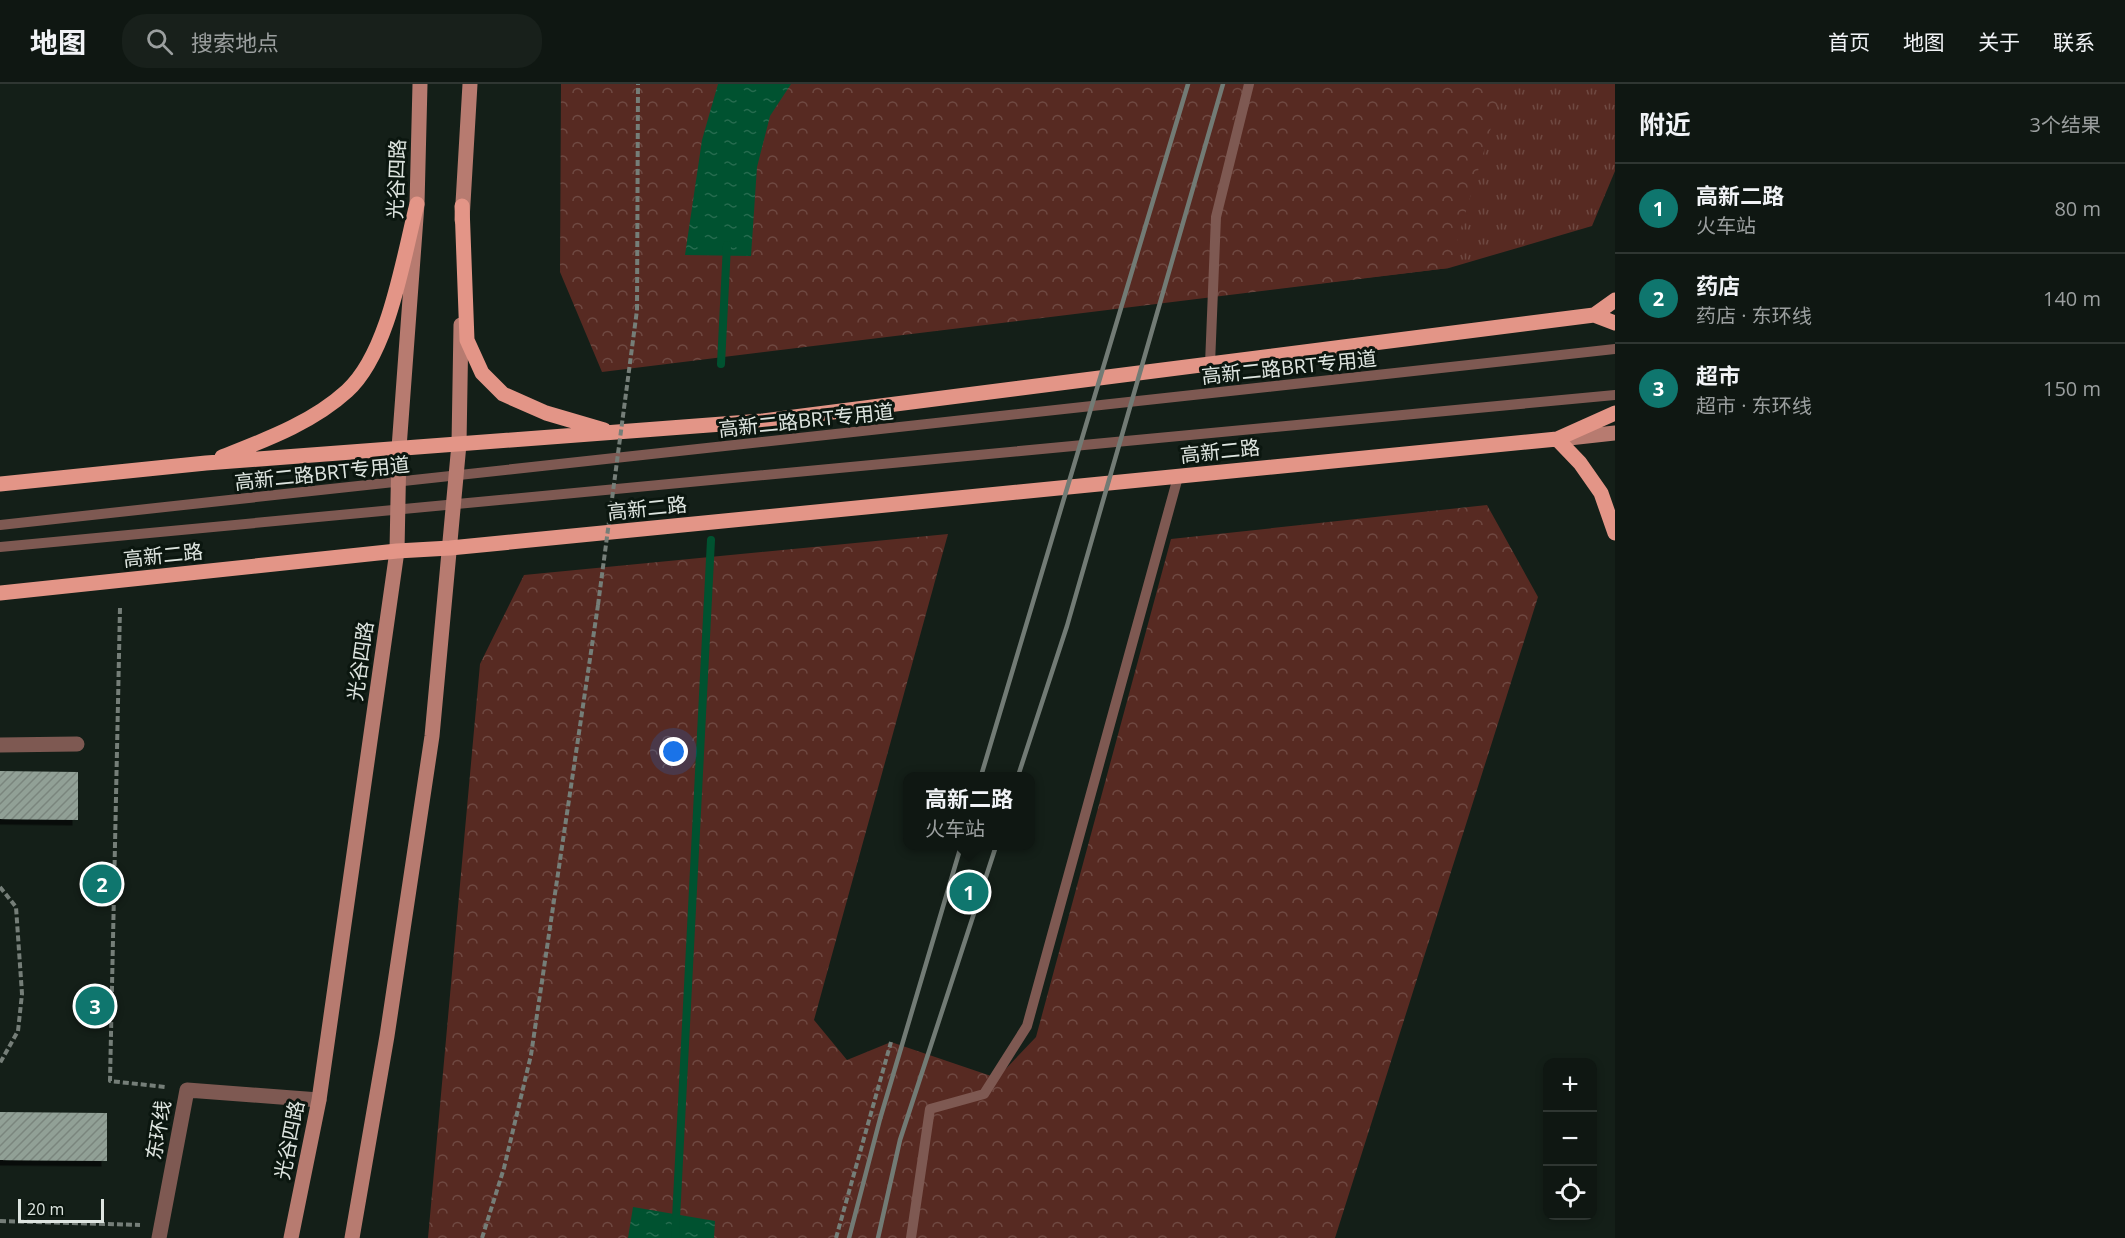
<!DOCTYPE html>
<html lang="zh">
<head>
<meta charset="utf-8">
<style>
	body { margin:0; font-family:"Open Sans","Noto Sans SC",sans-serif; background:#18201b; color:#f1f3f6 }
	.controls { position:absolute; right:18px; bottom:18px; display:grid; overflow:hidden; border-radius:12px; box-shadow:0 3px 9px #0003 }
	.controls button { width:54px; height:54px; display:grid; place-items:center; padding:0; border:0; border-bottom:2px solid #2f3632; background:#0f1712; color:#f1f3f6; font:30px sans-serif }
	.scale { position:absolute; left:18px; bottom:15px; width:86px; box-sizing:border-box; padding-left:6px; border:3px solid #dee5e0; border-top:0; font-size:16px; line-height:21px; white-space:nowrap; color:#dee5e0; -webkit-text-stroke:4px #0b160f; paint-order:stroke }
	.you { position:absolute; left:674px; top:668px; width:21px; height:21px; margin:-15px; border:4px solid #fff; border-radius:50%; background:#1a73e8; box-shadow:0 0 0 9px #1a73e833 }
	.badge { display:grid; place-items:center; width:39px; height:39px; border-radius:50%; background:#0f766e; color:#fff; font-size:20px; font-weight:700 }
	.pin { position:absolute; translate:-50% -50%; border:3px solid #fff; box-shadow:0 2px 6px #0006 }
	.popup { position:absolute; left:903px; top:688px; width:132px; height:78px; box-sizing:border-box; display:grid; place-content:center; border-radius:12px; background:#0f1712; filter:drop-shadow(0 2px 4px #0005); font-size:20px; white-space:nowrap; color:#9b9f9f }
	.popup b { font-size:22px; color:#f1f3f6 }
	.popup::after { content:''; position:absolute; left:50%; top:100%; margin-left:-12px; border:12px solid transparent; border-top-color:#0f1712 }
	.list { margin:0; padding:0; list-style:none }
	h2 { display:flex; justify-content:space-between; align-items:center; height:78px; margin:0; padding:0 24px; font-size:26px }
	h2 small { font-size:20px; font-weight:400; color:#9b9f9f }
	.list li { display:grid; grid-template-columns:39px 1fr auto; gap:18px; align-items:center; box-sizing:border-box; height:90px; padding:0 24px; border-top:2px solid #2f3632 }
	.list b { display:block; font-size:22px; white-space:nowrap }
	.list p { margin:0; font-size:20px; white-space:nowrap; color:#9b9f9f }
	.list em { font-size:20px; font-style:normal; color:#9b9f9f }
	.icon { flex:none; width:33px; height:33px; fill:none; stroke:currentColor; stroke-width:2; stroke-linecap:round; stroke-linejoin:round }
	.map { position:relative; flex:none; width:1615px; height:1154px; overflow:hidden }
	header { display:flex; align-items:center; gap:36px; box-sizing:border-box; height:84px; padding:0 30px; background:#0f1712; border-bottom:2px solid #2f3632 }
	header strong { font-size:28px }
	nav { display:flex; gap:33px; margin-inline-start:auto; font-size:21px }
	.search { width:420px; height:54px; background:#18201b; display:flex; align-items:center; gap:15px; box-sizing:border-box; padding:0 21px; border-radius:24px; color:#9b9f9f; font-size:22px }
	main { display:flex }
	aside { flex:1; background:#0f1712 }
	.map>svg:first-child { display:block }
</style>
</head>
<body>
<header>
<strong>地图</strong>
<div class="search"><svg class="icon" aria-label="search" viewBox="0 0 24 24"><circle cx="10" cy="10" r="6"/><path d="M15 15l6 6"/></svg>搜索地点</div>
<nav><a>首页</a><a>地图</a><a>关于</a><a>联系</a></nav>
</header>
<main>
<div class="map">
<svg width="1615" height="1154" viewBox="0 0 1615 1154">
	<defs>
		<pattern id="grass-tufts" width="24" height="20" patternUnits="userSpaceOnUse" patternTransform="scale(1.5)"><rect width="24" height="20" fill="#572a22"/><path d="M3 7l-1-3M5 7V3M7 7l1-3M15 17l-1-3M17 17v-4M19 17l1-3" fill="none" stroke="#6f4942"/></pattern>
		<pattern id="park-crowns" width="20" height="18" patternUnits="userSpaceOnUse" patternTransform="scale(1.5)"><rect width="20" height="18" fill="#572a22"/><path d="M2 6a3 3 0 1 1 6 0M12 15a3 3 0 1 1 6 0" fill="none" stroke="#6f4942"/></pattern>
		<pattern id="water-ripples" width="26" height="14" patternUnits="userSpaceOnUse" patternTransform="scale(1.5)"><rect width="26" height="14" fill="#005230"/><path d="M2 4q2-2 4 0t4 0M15 11q2-2 4 0t4 0" fill="none" stroke="#256b4e"/></pattern>
		<pattern id="building-hatch" width="6" height="6" patternUnits="userSpaceOnUse" patternTransform="scale(1.5)"><rect width="6" height="6" fill="#91a096"/><path d="M-1 1l2-2M0 6l6-6M5 7l2-2" fill="none" stroke="#7a857d"/></pattern>
		<filter id="shadow"><feDropShadow dx="-5.5" dy="5.5" stdDeviation="0" flood-color="#0009"/></filter>
	</defs>
	<rect width="100%" height="100%" fill="#141f18"/>
	<!-- grass -->
	<path fill="url(#grass-tufts)" d="M1275 0H1615V87L1592 142 1449 184 1238 209Z"/>
	<!-- park -->
	<path fill="url(#park-crowns)" d="M561 0H1504L1449 184 602 288 560 188Z
		M1487 421 1538 513 1335 1154H428L480 580 524 491 948 450 814 936 847 976 891 958 997 994 1036 953 1171 455Z"/>
	<!-- water -->
	<path fill="url(#water-ripples)" d="M718 0H791L770 32 757 83 751 172 685 171 702 56Z
		M633 1123 715 1137 714 1154H628Z"/>
	<g fill="none" stroke-linecap="round" stroke-linejoin="round">
		<!-- stream -->
		<path stroke="#005230" stroke-width="8" d="M721 280 727 161
			M675 1154 711 456"/>
	</g>
	<!-- building -->
	<path fill="url(#building-hatch)" filter="url(#shadow)" d="M0 687 78 688V736L0 735Z
		M0 1028 107 1029V1077L0 1076Z"/>
	<g fill="none" stroke-linecap="round" stroke-linejoin="round">
		<!-- path -->
		<path stroke="#757e78" stroke-width="4" stroke-dasharray="6 3" stroke-linecap="butt" d="M637 226 638 0
			M120 524 110 997 165 1003
			M0 803 16 823 22 910 18 947 0 979
			M0 1137 140 1141
			M482 1154 504 1084 531 971 598 521
			M836 1154 891 958"/>
		<!-- service -->
		<path stroke="#7e5952" stroke-width="10" d="M1210 280 1216 133 1249 0
			M0 441 1615 265
			M0 463 1615 311
			M911 1154 930 1025 984 1010 1027 942 1178 393"/>
		<!-- minor -->
		<path stroke="#7e5952" stroke-width="15" d="M0 661 77 660
			M159 1154 187 1006 319 1016"/>
		<!-- secondary -->
		<path stroke="#b77b70" stroke-width="15" d="M462 136 470 0
			M1560 355 1615 349
			M291 1154 319 1016 397 467 399 364 417 120 420 0
			M352 1154 387 952 432 652 459 360 461 241"/>
		<!-- primary -->
		<path stroke="#e39587" stroke-width="15" d="M462 122 467 256 482 289 503 310 546 329 604 346
			M1594 231 1615 216
			M1557 355 1580 379 1601 409 1615 449
			M222 373C265 356 312 339 347 307 389 269 403 174 417 120
			M0 400 206 379 762 337 1594 231 1615 239
			M0 509 397 467 450 464 1557 355 1615 329"/>
		<!-- rail -->
		<path stroke="#727b75" stroke-width="4.5" d="M981 692 1188 0
			M1018 692 1067 542 1223 0
			M849 1154 880 1035 961 762
			M878 1154 900 1056 996 762"/>
		<!-- path-bridge -->
		<path stroke="#757e78" stroke-width="4" stroke-dasharray="6 3" stroke-linecap="butt" d="M598 521 637 226"/>
	</g>
	<g text-anchor="middle" dominant-baseline="central" stroke-width="6" stroke-linejoin="round" paint-order="stroke">
		<!-- street labels -->
		<g font-size="20" fill="#dee5e0" stroke="#0b160f">
			<text transform="translate(396 95) rotate(-88)">光谷四路</text>
			<text transform="translate(1289 283) rotate(-6)">高新二路BRT专用道</text>
			<text transform="translate(806 336) rotate(-6)">高新二路BRT专用道</text>
			<text transform="translate(1220 367) rotate(-6)">高新二路</text>
			<text transform="translate(322 389) rotate(-6)">高新二路BRT专用道</text>
			<text transform="translate(647 424) rotate(-6)">高新二路</text>
			<text transform="translate(163 471) rotate(-6)">高新二路</text>
			<text transform="translate(360 577) rotate(-82)">光谷四路</text>
			<text transform="translate(158 1046) rotate(-80)">东环线</text>
			<text transform="translate(289 1056) rotate(-79)">光谷四路</text>
		</g>
	</g>
</svg>
<div class="controls">
<button>+</button>
<button>−</button>
<button><svg class="icon" aria-label="locate" viewBox="0 0 24 24"><circle cx="12" cy="12" r="6"/><path d="M12 2v4M12 18v4M2 12h4M18 12h4"/></svg></button>
</div>
<div class="scale">20 m</div>
<div class="you"></div>
<div class="pin badge" style="left:969px;top:808px">1</div>
<div class="popup"><b>高新二路</b>火车站</div>
<div class="pin badge" style="left:102px;top:800px">2</div>
<div class="pin badge" style="left:95px;top:922px">3</div>
</div>
<aside>
<h2>附近<small>3个结果</small></h2>
<ul class="list">
<li><span class="badge">1</span><div><b>高新二路</b><p>火车站</p></div><em>80 m</em></li>
<li><span class="badge">2</span><div><b>药店</b><p>药店 · 东环线</p></div><em>140 m</em></li>
<li><span class="badge">3</span><div><b>超市</b><p>超市 · 东环线</p></div><em>150 m</em></li>
</ul>
</aside>
</main>
</body>
</html>
